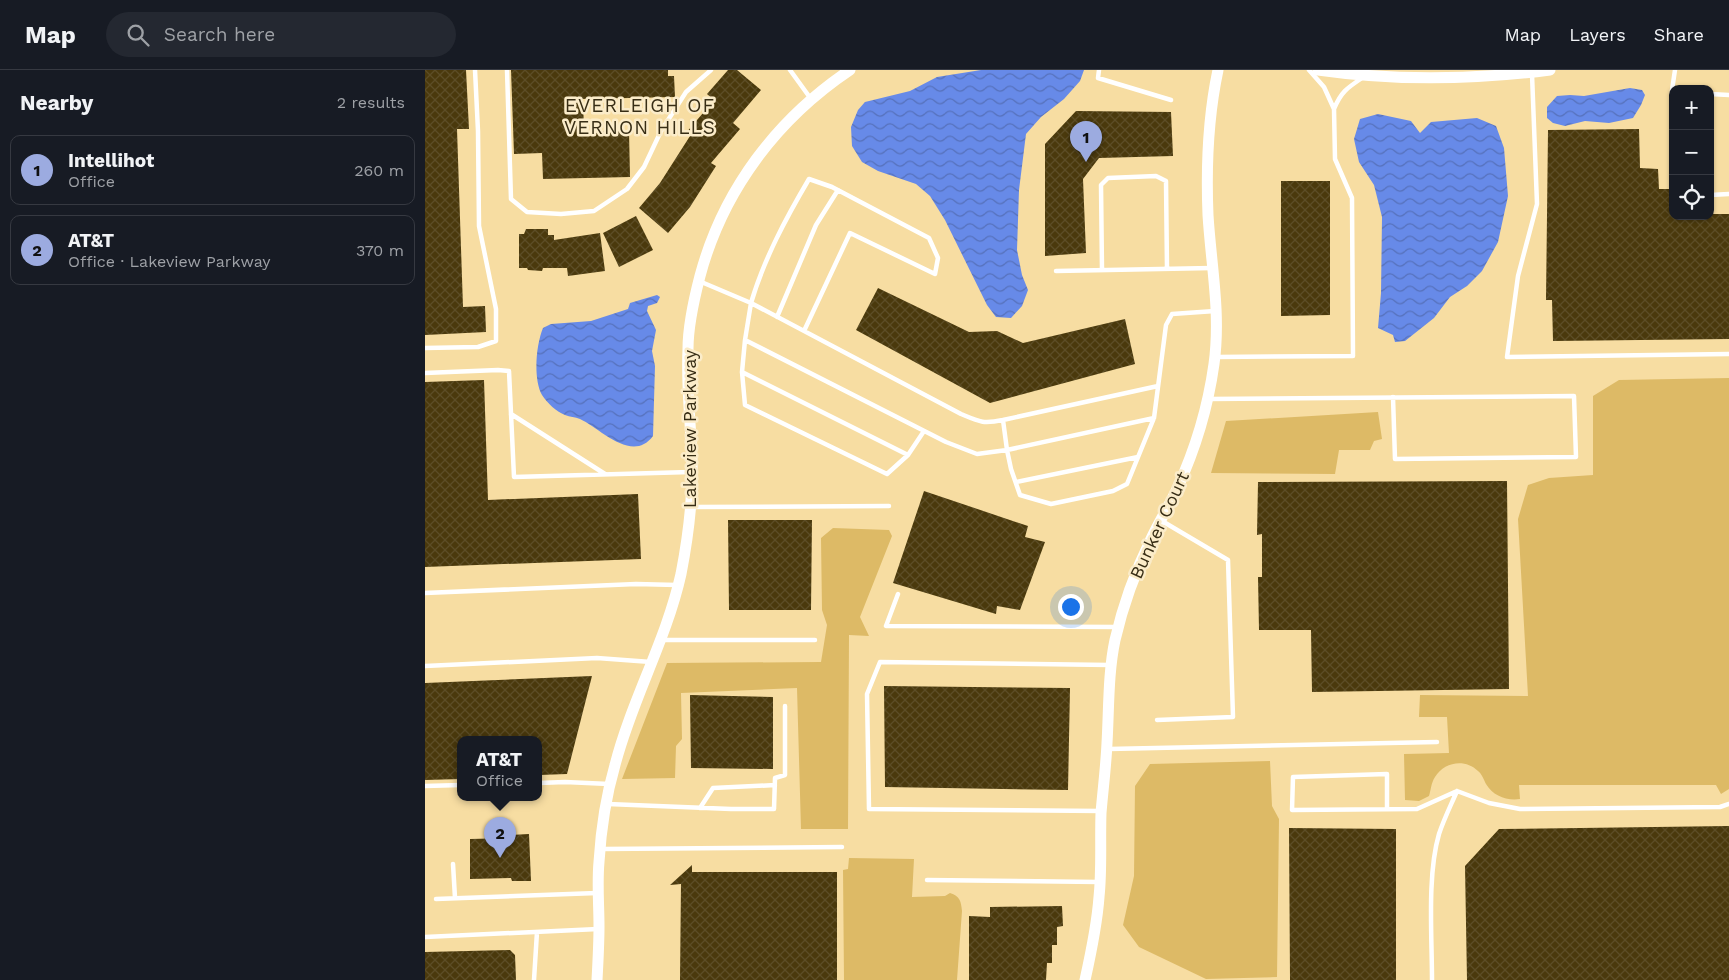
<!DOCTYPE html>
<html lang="en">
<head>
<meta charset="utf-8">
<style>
	body { margin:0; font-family:"Work Sans",sans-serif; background:#242831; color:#f1f3f6 }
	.controls { position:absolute; right:15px; top:15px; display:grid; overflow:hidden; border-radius:10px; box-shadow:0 1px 4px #0004 }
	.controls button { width:45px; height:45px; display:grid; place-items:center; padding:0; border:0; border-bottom:1px solid #363941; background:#171b24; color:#f1f3f6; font:25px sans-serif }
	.you { position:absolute; left:645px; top:536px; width:18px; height:18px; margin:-12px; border:4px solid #fff; border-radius:50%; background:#1a73e8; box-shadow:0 0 0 8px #1a73e833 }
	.badge { display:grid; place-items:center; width:32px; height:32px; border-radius:50%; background:#9cabe0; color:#111; font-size:16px; font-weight:700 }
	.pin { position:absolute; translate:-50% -41px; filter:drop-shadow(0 1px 2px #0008) }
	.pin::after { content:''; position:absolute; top:26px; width:18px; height:15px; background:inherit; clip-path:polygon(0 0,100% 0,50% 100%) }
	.popup { position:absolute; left:32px; top:666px; width:85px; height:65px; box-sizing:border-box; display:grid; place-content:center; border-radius:10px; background:#171b24; filter:drop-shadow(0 1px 4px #0005); font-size:16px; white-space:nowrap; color:#9ea1a6 }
	.popup b { font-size:19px; color:#f1f3f6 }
	.popup::after { content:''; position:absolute; left:50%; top:100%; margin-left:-10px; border:10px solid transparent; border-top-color:#171b24 }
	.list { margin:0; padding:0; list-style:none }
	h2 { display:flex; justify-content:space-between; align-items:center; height:65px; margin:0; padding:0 20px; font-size:21px }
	h2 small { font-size:16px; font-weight:400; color:#9ea1a6 }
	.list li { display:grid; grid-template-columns:32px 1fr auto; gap:15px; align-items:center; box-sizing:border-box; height:70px; margin:0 10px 10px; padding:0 10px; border:1px solid #363941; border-radius:10px }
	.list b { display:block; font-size:19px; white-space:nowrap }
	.list p { margin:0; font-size:16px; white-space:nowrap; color:#9ea1a6 }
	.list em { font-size:16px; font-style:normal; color:#9ea1a6 }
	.icon { flex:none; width:28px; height:28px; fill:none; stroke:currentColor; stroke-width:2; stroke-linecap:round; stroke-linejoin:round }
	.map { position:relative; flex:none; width:1304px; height:910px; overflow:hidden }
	header { display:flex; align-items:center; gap:30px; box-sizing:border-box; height:70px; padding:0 25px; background:#171b24; border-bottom:1px solid #363941 }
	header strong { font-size:24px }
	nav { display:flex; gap:28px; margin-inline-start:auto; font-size:18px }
	.search { width:350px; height:45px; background:#242831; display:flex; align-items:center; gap:12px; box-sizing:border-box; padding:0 18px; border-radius:28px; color:#9ea1a6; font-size:19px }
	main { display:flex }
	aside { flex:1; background:#171b24 }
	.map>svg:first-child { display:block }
</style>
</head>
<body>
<header>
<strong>Map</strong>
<div class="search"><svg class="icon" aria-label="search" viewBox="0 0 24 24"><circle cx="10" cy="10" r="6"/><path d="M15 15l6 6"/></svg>Search here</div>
<nav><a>Map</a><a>Layers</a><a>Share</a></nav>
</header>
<main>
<aside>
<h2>Nearby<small>2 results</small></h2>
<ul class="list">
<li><span class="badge">1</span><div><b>Intellihot</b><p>Office</p></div><em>260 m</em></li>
<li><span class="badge">2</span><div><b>AT&amp;T</b><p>Office · Lakeview Parkway</p></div><em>370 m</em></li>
</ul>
</aside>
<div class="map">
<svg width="1304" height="910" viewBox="0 0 1304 910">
	<defs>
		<pattern id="water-waves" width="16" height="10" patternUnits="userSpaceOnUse" patternTransform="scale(1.25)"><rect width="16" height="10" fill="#678ae8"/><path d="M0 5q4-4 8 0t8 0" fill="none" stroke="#5671bb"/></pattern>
		<pattern id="building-cross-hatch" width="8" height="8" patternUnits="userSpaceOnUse" patternTransform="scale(1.25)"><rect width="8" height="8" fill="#4a390c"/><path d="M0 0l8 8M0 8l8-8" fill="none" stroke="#5c4d26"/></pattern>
	</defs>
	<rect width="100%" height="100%" fill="#f7dda2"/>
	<!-- green -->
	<path fill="#ddba66" d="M1304 308V719L1296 724 1291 715H1094L1095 729C1082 731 1068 726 1061 714 1059 710 1057 704 1053 701 1040 688 1019 692 1010 707 1006 713 1006 720 1004 726L994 731 980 730 979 684 1024 683 1022 647H994L995 625 1103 626 1093 449 1103 415 1124 408 1168 405V326L1194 310Z
		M953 342 957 369 949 371 945 380H914L910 404 786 403 801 351Z
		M408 458 464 460 467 466 435 547 444 566 424 565 423 759H376L372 618 256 623 257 669 251 676 250 708 197 709 242 593 396 592 402 555 397 540 396 468Z
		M845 691 847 736 854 749 852 907 781 909 714 877 698 855 709 806 710 716 725 694Z
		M424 788 489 789 487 827 520 826 525 823C535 826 536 831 537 841L532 910H419L418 800 423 799Z"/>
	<!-- water -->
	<path fill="url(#water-waves)" d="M556 0H659L655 11 639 29 616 47 601 64 594 120 592 180 597 205 603 220 597 236 586 248 571 247 562 235 520 150 505 126 491 114 453 101 437 92 427 76 426 57 433 40 440 32 485 21 512 7Z
		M1205 18 1217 20 1220 25 1216 35 1208 48 1184 53 1160 51 1140 56 1128 53 1122 48V37L1132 26 1145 25 1159 26Z
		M953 44 986 51 995 63 1006 52 1052 48 1071 56 1079 78 1083 126 1073 172 1057 201 1042 216 1025 227 1009 248 980 271 970 272 968 265 953 258 956 223 957 147 949 115 934 92 929 69 935 49Z
		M232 225 235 227 232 233 223 236 222 241 231 260 227 281 230 296 228 366C207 394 175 358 155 349 150 347 145 347 140 345 132 342 122 333 117 325 108 309 111 275 118 258L126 254 166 251 203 239 205 233Z"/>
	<!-- building -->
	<path fill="url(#building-cross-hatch)" d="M0 0H41L44 59H32L38 237 60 236 61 262 0 265Z
		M86 0H243V6H249L250 27 158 29 159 62 204 61 205 107 118 109 117 83 89 84Z
		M303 0H312L336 20 308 53 315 59 286 93 291 96 265 137 243 163 214 138 235 113 265 66 261 63 289 30 282 24Z
		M651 41 746 42 748 86 674 88 658 109 661 183 620 186V74Z
		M1214 59 1215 98 1233 99 1234 119H1248V146H1285V144H1304V269L1128 271 1127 230H1121L1123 60Z
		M856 111H905V245L856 246Z
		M211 146 228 180 194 197 178 163Z
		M101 159H123V165H129V170L175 163 180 201 143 206 142 198H118L117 201 103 200 102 198H94V164H99Z
		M453 218 544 262 572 261 598 273 700 249 710 294 565 333 431 260Z
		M59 310 63 430 213 424 216 489 0 497V312Z
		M1082 411 1084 619 887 622 886 560H834L833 507H837V464L832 465 833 412Z
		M499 421 603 456 600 467 620 472 595 540 572 536 571 544 468 513Z
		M303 450H387L386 540H304Z
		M167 606 142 704 114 705V669H36V709L0 710V613Z
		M459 616 645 618 643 720 460 717Z
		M265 625 348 627V699L266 698Z
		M1304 756V910H1042L1040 796 1074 759Z
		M864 758 971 759V910H865Z
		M104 764 106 811H87L86 808 45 809V769L86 768 85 765Z
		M267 795V802H412V910H255L256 814 245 815Z
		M637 836 638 856 632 857V875H627V893H622L621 910H544V846L565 847V837Z
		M85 880 90 885 91 910H0V882Z"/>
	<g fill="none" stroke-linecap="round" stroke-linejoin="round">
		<!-- service -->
		<path stroke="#fff" stroke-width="4.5" d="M82 0 86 129 102 142 136 144 169 141 202 119 219 97 236 61 261 22 286 0
			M365 0 386 29
			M674 0 673 8 746 30
			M1107 4 1112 134 1093 206 1082 287 1304 284
			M1285 24 1304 25
			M909 39C916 22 922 18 937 8
			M1248 75 1247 20 1250 0
			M1285 125 1304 124
			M677 200 676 115 683 108 731 106 741 111 742 199
			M631 201 787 198
			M274 211 326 233 320 270 521 372 552 384 582 380 586 399 595 425 626 434 688 421 702 414 729 348 741 255 747 244 790 241
			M352 247 391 155 413 120
			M379 261 425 163 510 204 513 188 504 168 407 117 384 109C361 148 339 189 326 233L536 344C555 352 558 354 578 350
			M320 270 317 302 320 335 462 404 483 385 499 361
			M0 278 53 277 71 271V239L54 156 53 61 50 0
			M791 287 928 286 927 128 910 89 909 39 899 17 884 0
			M317 302 483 385
			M0 303 73 300 84 301 89 407 265 402
			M784 329 1149 326 1151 387 970 389 968 327
			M86 344 180 404
			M729 348 582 380 578 350 733 316
			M591 412 713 387
			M266 437 464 436
			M0 523 211 514 252 515
			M473 524 461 556 692 557
			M237 570H390
			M0 596 172 588 226 592
			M732 650 808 647 803 490 737 451
			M684 679 1012 672
			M114 713 140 712 184 714
			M0 716 36 715
			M183 734 306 739H349L350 708 360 705V636
			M275 738 288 718 350 715
			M962 739V704L868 707 867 740 992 739 1032 721 1064 733 1095 739 1295 737 1304 734
			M676 741 444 739 442 624 455 592 685 595
			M177 779 417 777
			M28 794 30 828
			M502 810 674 812
			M11 829 172 823
			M0 867 173 859
			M109 910 112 862
			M1007 910C1007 866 1002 805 1014 764 1019 749 1026 735 1032 721"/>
		<!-- tertiary -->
		<path stroke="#fff" stroke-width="11" d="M893 0C970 11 1047 10 1125 0
			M172 910C173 892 174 874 174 856 174 835 172 813 174 792 176 759 181 726 190 695 207 629 241 571 256 504 263 468 268 429 267 392 266 354 261 316 263 279 263 254 269 229 275 206 298 120 352 49 425 0
			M660 910C666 883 672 855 674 827 677 799 675 771 676 743 678 719 681 696 682 673 684 639 683 603 690 570 698 535 710 502 726 469 734 452 744 436 752 419 770 380 783 337 789 294 796 243 786 195 783 145 781 96 783 47 793 0"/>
	</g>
	<g text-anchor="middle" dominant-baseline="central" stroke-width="5" stroke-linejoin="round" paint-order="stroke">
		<!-- street labels -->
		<g font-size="18" fill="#372d15" stroke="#fbecc9">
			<text transform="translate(264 359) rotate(-90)">Lakeview Parkway</text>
			<text transform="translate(734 455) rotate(-65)">Bunker Court</text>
		</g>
		<!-- neighbourhood labels -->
		<g font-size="19" letter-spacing="1" fill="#372d15" stroke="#fbecc9">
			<text x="215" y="35">EVERLEIGH OF<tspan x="215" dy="22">VERNON HILLS</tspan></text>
		</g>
	</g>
</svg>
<div class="controls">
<button>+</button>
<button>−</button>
<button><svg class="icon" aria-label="locate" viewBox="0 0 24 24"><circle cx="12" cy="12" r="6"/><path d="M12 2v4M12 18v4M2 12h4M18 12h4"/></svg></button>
</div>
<div class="you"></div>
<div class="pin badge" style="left:661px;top:92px">1</div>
<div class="pin badge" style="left:75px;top:788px">2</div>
<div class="popup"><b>AT&amp;T</b>Office</div>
</div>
</main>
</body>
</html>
